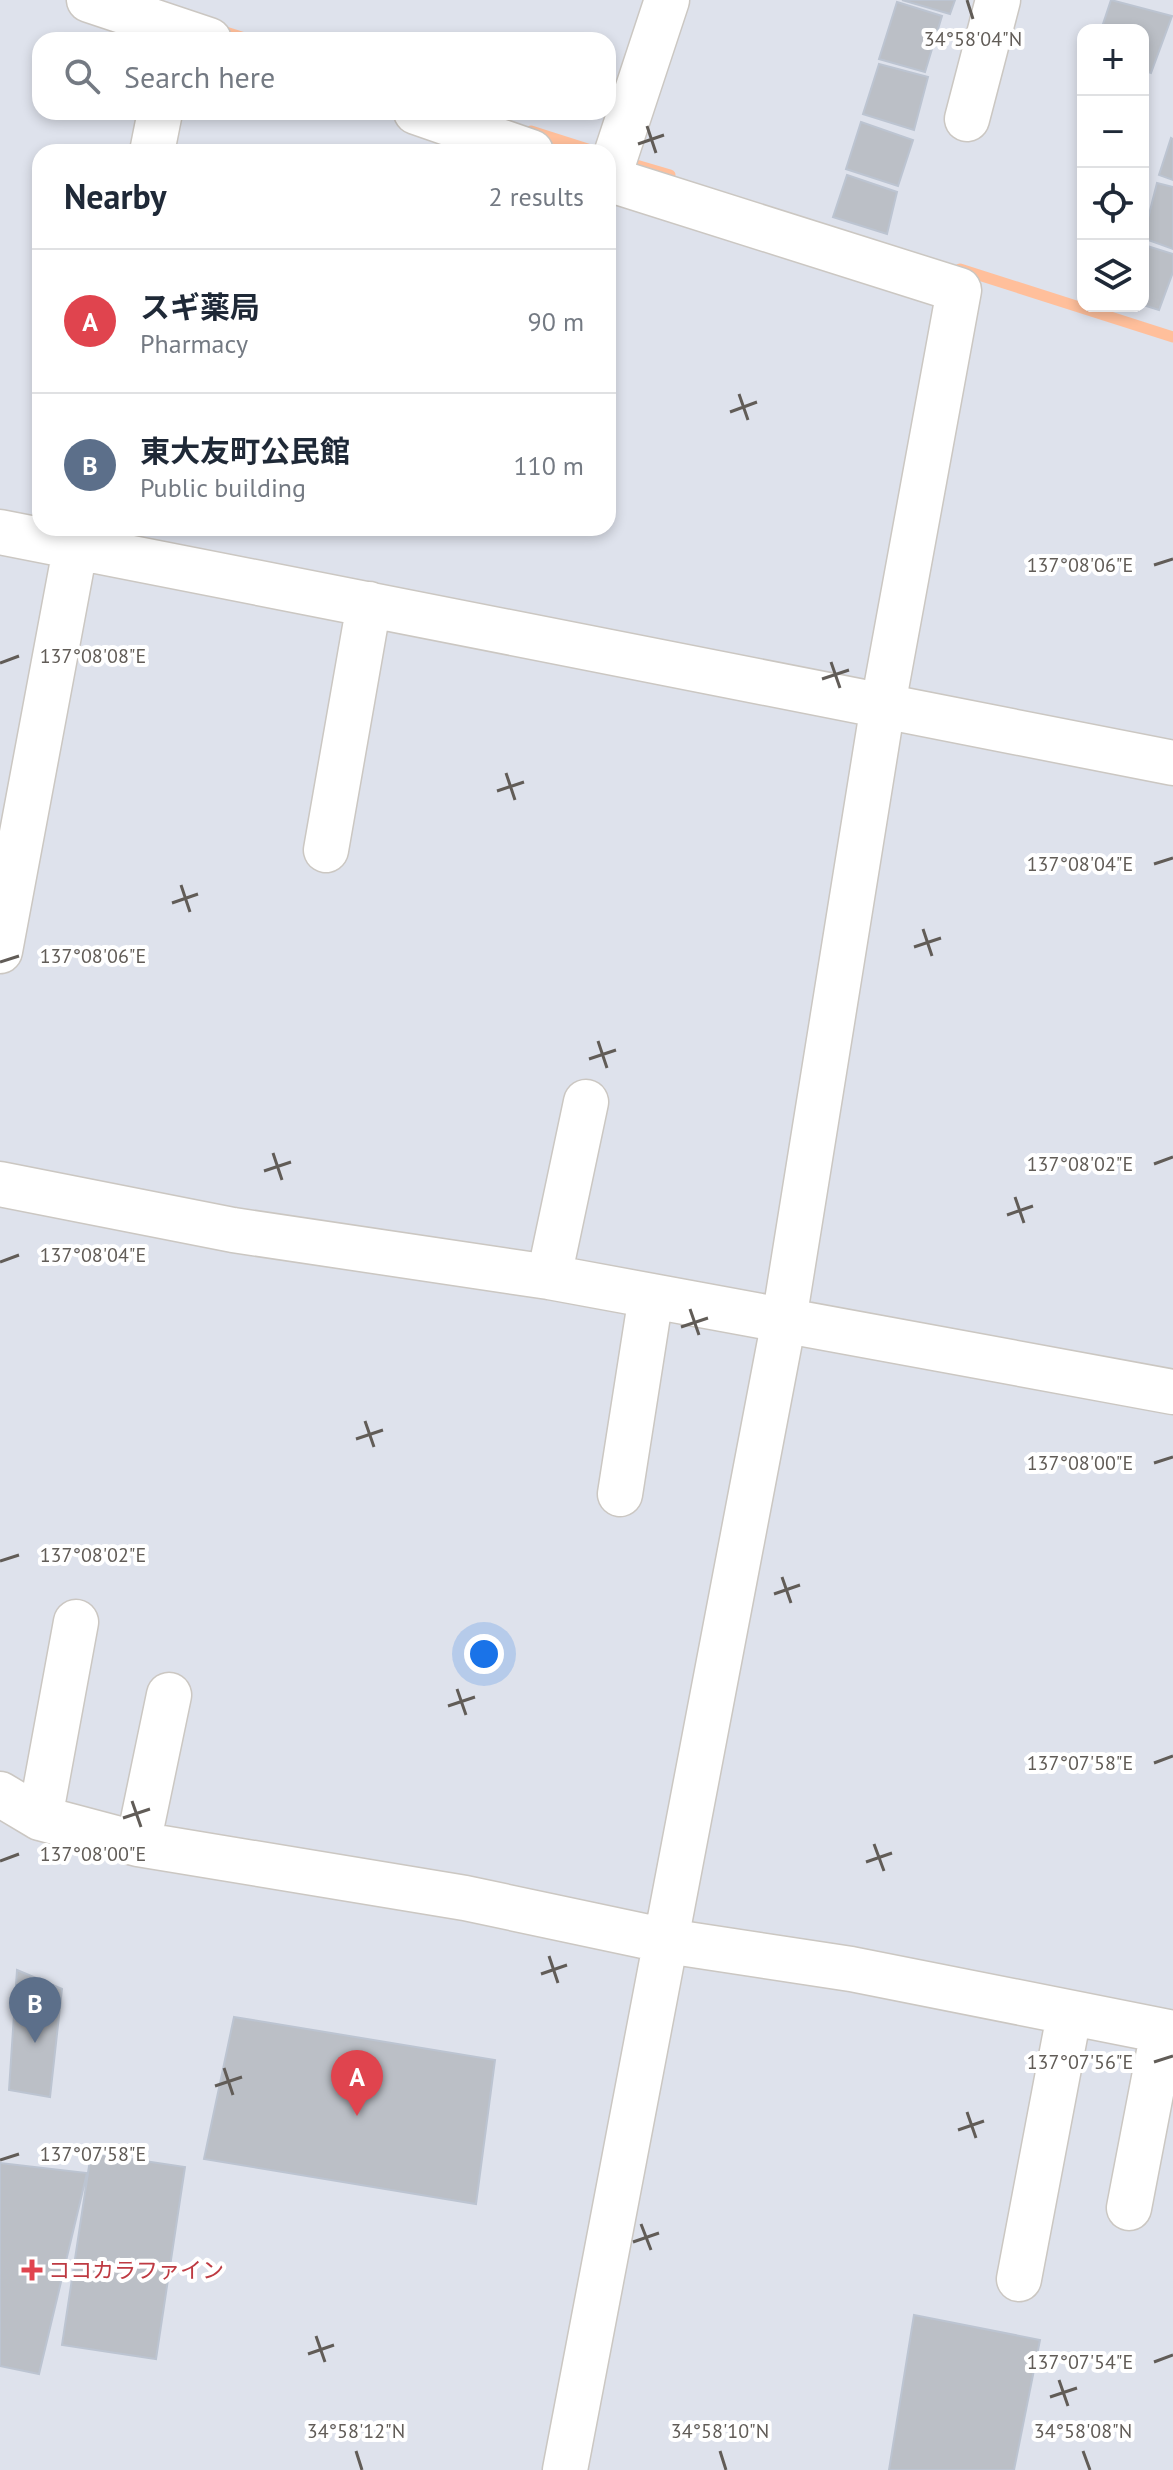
<!DOCTYPE html>
<html lang="en">
<head>
<meta charset="utf-8">
<style>
	body { margin:0; font-family:"PT Sans","Noto Sans JP",sans-serif; background:#f6f6f7; color:#1f2937 }
	.controls { position:absolute; right:24px; top:24px; display:grid; overflow:hidden; border-radius:16px; box-shadow:0 4px 12px #0003 }
	.controls button { width:72px; height:72px; display:grid; place-items:center; padding:0; border:0; border-bottom:2px solid #e0e1e3; background:#fff; color:#1f2937; font:40px sans-serif }
	.you { position:absolute; left:484px; top:1654px; width:28px; height:28px; margin:-20px; border:6px solid #fff; border-radius:50%; background:#1a73e8; box-shadow:0 0 0 12px #1a73e833 }
	.badge { display:grid; place-items:center; width:52px; height:52px; border-radius:50%; background:#1b868f; color:#fff; font-size:26px; font-weight:700 }
	.pin { position:absolute; translate:-50% -66px; filter:drop-shadow(0 2px 4px #0008) }
	.pin::after { content:''; position:absolute; top:42px; width:28px; height:24px; background:inherit; clip-path:polygon(0 0,100% 0,50% 100%) }
	.list { margin:0; padding:0; list-style:none }
	h2 { display:flex; justify-content:space-between; align-items:center; height:104px; margin:0; padding:0 32px; font-size:34px }
	h2 small { font-size:26px; font-weight:400; color:#747a83 }
	.list li { display:grid; grid-template-columns:52px 1fr auto; gap:24px; align-items:center; box-sizing:border-box; height:144px; padding:0 32px; border-top:2px solid #e0e1e3 }
	.list b { display:block; font-size:30px; white-space:nowrap }
	.list p { margin:0; font-size:26px; white-space:nowrap; color:#747a83 }
	.list em { font-size:26px; font-style:normal; color:#747a83 }
	.icon { flex:none; width:44px; height:44px; fill:none; stroke:currentColor; stroke-width:2; stroke-linecap:round; stroke-linejoin:round }
	.map { position:relative; flex:none; width:1173px; height:2470px; overflow:hidden }
	.search { position:absolute; background:#fff; box-shadow:0 4px 12px #0003; left:32px; top:32px; width:584px; height:88px; display:flex; align-items:center; gap:20px; box-sizing:border-box; padding:0 28px; border-radius:24px; color:#747a83; font-size:30px }
	.panel { position:absolute; background:#fff; box-shadow:0 4px 12px #0003; left:32px; top:144px; width:584px; height:392px; border-radius:24px }
	.map>svg:first-child { display:block }
</style>
</head>
<body>
<div class="map">
<svg width="1173" height="2470" viewBox="0 0 1173 2470">
	<rect width="100%" height="100%" fill="#dee2ec"/>
	<g fill="none" stroke-linecap="round" stroke-linejoin="round">
		<!-- stream -->
		<path stroke="#ffbf9b" stroke-width="11" d="M216 29 251 40
			M531 131 597 152
			M636 165 670 175
			M960 269 1173 337"/>
	</g>
	<!-- building -->
	<path fill="#bbbfc6" stroke="#bcc4d1" stroke-width="2" d="M902 0H955L950 14Z
		M1111 0 1172 16 1151 73 1143 70V30H1101Z
		M897 2 942 16 925 72 879 59Z
		M879 64 928 77 914 130 863 114Z
		M861 122 913 140 898 186 846 169Z
		M1171 138 1173 139V180L1159 175Z
		M847 175 897 192 887 234 833 217Z
		M1157 183 1173 187V249L1143 238Z
		M1144 245 1173 254V272L1159 310 1143 305Z
		M17 1970 62 1989 50 2097 9 2090Z
		M234 2017 495 2060 476 2204 204 2159Z
		M91 2153 185 2167 156 2359 62 2345Z
		M0 2163 87 2173 39 2374 0 2366Z
		M914 2315 1040 2340 1014 2470H889Z"/>
	<g fill="none" stroke-linecap="round" stroke-linejoin="round">
		<!-- minor casing -->
		<g stroke="#cbc7c2" stroke-width="47">
			<path id="minor" d="M89 0 209 40
				M416 112 531 152
				M967 119 998 0
				M152 152 160 112
				M608 179 667 0
				M0 532 1173 763
				M326 850 369 604
				M0 951 79 528
				M0 1184 233 1230 549 1277 1173 1392
				M549 1277 586 1102
				M620 1494 651 1296
				M0 1794 40 1818 138 1844 465 1898 667 1941 851 1969 1173 2033
				M40 1818 76 1622
				M138 1844 169 1695
				M1129 2208 1163 2031
				M1019 2279 1069 2015
				M565 2470 784 1320 883 705 959 290 608 179"/>
		</g>
		<!-- minor -->
		<use href="#minor" stroke="#fff" stroke-width="44"/>
	</g>
	<!-- ticks -->
	<path fill="none" stroke="#615c57" stroke-width="3" d="M967 0 973 19M647 126 656 153M638 144 664 135M739 394 748 420M730 412 757 402M1154 565 1173 559M831 662 840 688M0 663 19 656M822 679 849 670M506 773 515 800M497 791 524 782M1154 864 1173 858M181 885 190 912M172 903 198 894M923 929 932 956M914 947 941 938M0 962 19 956M598 1041 607 1068M589 1059 616 1050M273 1153 282 1180M1154 1164 1173 1157M264 1171 291 1162M1015 1197 1024 1223M1007 1215 1033 1206M0 1262 19 1255M690 1309 699 1335M681 1327 708 1318M365 1421 374 1447M356 1439 383 1430M1154 1463 1173 1457M0 1561 19 1555M782 1577 791 1603M774 1594 800 1585M457 1689 466 1715M448 1706 475 1697M1154 1763 1173 1756M132 1801 141 1827M123 1818 150 1809M874 1844 884 1871M0 1861 19 1854M866 1862 892 1853M549 1956 558 1983M541 1974 567 1965M1154 2062 1173 2056M224 2068 233 2095M215 2086 242 2077M967 2112 976 2138M958 2130 984 2121M0 2160 19 2154M641 2224 651 2250M633 2242 659 2233M316 2336 325 2362M308 2354 334 2345M1154 2362 1173 2355M1059 2380 1068 2406M1050 2397 1077 2388M356 2451 362 2470M720 2451 726 2470M1083 2451 1090 2470"/>
	<!-- markers -->
	<path fill="#e0444e" stroke="#fff" stroke-width="3" d="M28 2258h8v8h8v8h-8v8h-8v-8h-8v-8h8z"/>
	<g text-anchor="middle" dominant-baseline="central" stroke-width="8" stroke-linejoin="round" paint-order="stroke">
		<!-- health labels -->
		<g font-size="22" fill="#be3a42" stroke="#fff" text-anchor="start">
			<text x="48" y="2270">ココカラファイン</text>
		</g>
	</g>
	<g font-size="20" text-anchor="middle" fill="#615c57" stroke="#fff" stroke-width="8" stroke-linejoin="round" paint-order="stroke">
		<text x="973" y="46">34°58'04"N</text>
		<text x="1080" y="572">137°08'06"E</text>
		<text x="93" y="663">137°08'08"E</text>
		<text x="1080" y="871">137°08'04"E</text>
		<text x="93" y="963">137°08'06"E</text>
		<text x="1080" y="1171">137°08'02"E</text>
		<text x="93" y="1262">137°08'04"E</text>
		<text x="1080" y="1470">137°08'00"E</text>
		<text x="93" y="1562">137°08'02"E</text>
		<text x="1080" y="1770">137°07'58"E</text>
		<text x="93" y="1861">137°08'00"E</text>
		<text x="1080" y="2069">137°07'56"E</text>
		<text x="93" y="2161">137°07'58"E</text>
		<text x="1080" y="2369">137°07'54"E</text>
		<text x="356" y="2438">34°58'12"N</text>
		<text x="720" y="2438">34°58'10"N</text>
		<text x="1083" y="2438">34°58'08"N</text>
	</g>
</svg>
<div class="controls">
<button>+</button>
<button>−</button>
<button><svg class="icon" aria-label="locate" viewBox="0 0 24 24"><circle cx="12" cy="12" r="6"/><path d="M12 2v4M12 18v4M2 12h4M18 12h4"/></svg></button>
<button><svg class="icon" aria-label="layers" viewBox="0 0 24 24"><path d="M12 4l9 5-9 5-9-5zM3 14l9 5 9-5"/></svg></button>
</div>
<div class="you"></div>
<div class="pin badge" style="left:357px;top:2116px;background:#e0444e">A</div>
<div class="pin badge" style="left:35px;top:2043px;background:#5c6f8a">B</div>
<div class="search"><svg class="icon" aria-label="search" viewBox="0 0 24 24"><circle cx="10" cy="10" r="6"/><path d="M15 15l6 6"/></svg>Search here</div>
<section class="panel">
<h2>Nearby<small>2 results</small></h2>
<ul class="list">
<li><span class="badge" style="background:#e0444e">A</span><div><b>スギ薬局</b><p>Pharmacy</p></div><em>90 m</em></li>
<li><span class="badge" style="background:#5c6f8a">B</span><div><b>東大友町公民館</b><p>Public building</p></div><em>110 m</em></li>
</ul>
</section>
</div>
</body>
</html>
